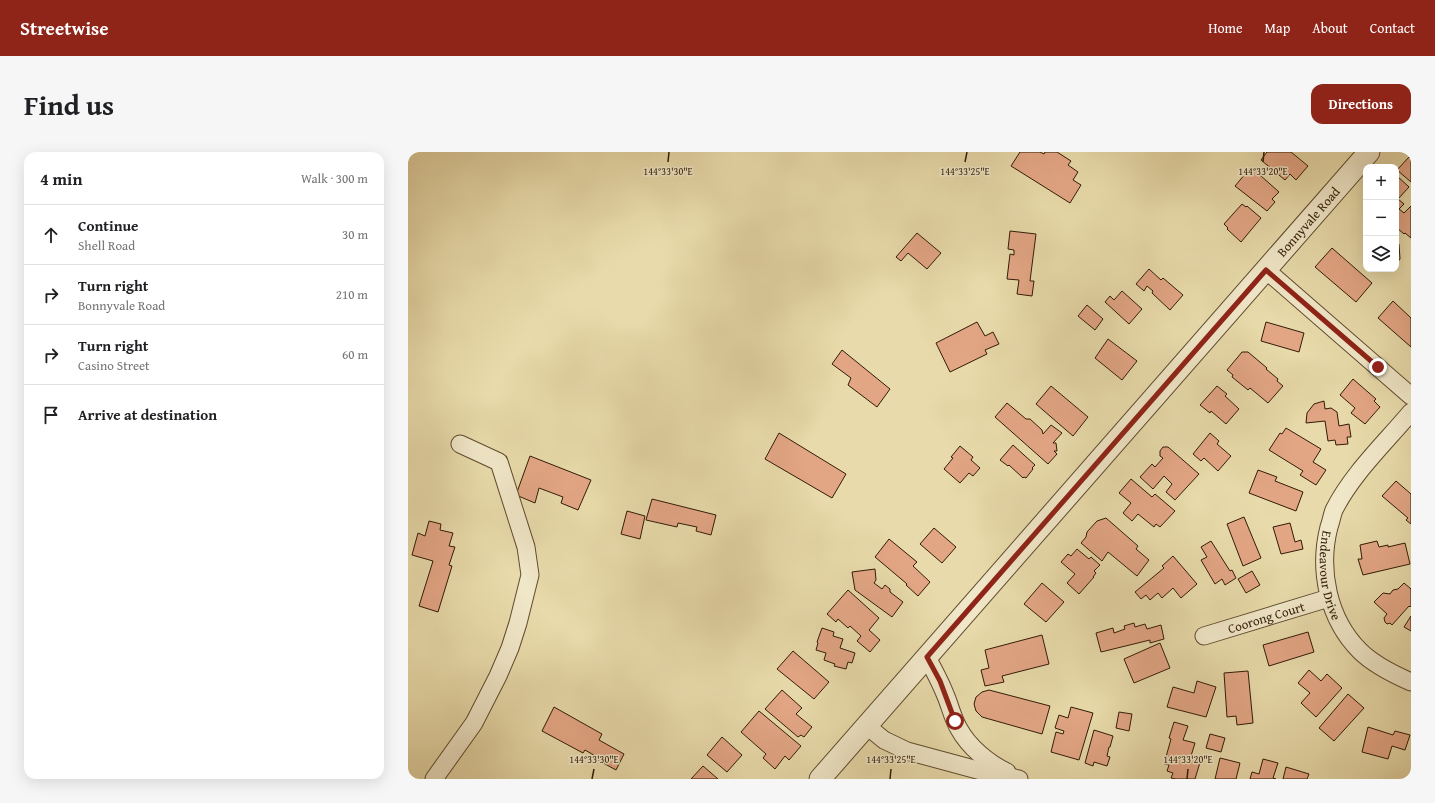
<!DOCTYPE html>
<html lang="en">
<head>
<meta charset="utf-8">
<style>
	body { margin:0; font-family:"Gentium Book Plus",serif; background:#f6f6f6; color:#202124 }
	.controls { position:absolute; right:12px; top:12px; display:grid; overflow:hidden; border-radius:8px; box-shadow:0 4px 16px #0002 }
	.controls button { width:36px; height:36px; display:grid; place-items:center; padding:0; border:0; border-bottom:1px solid #e0e0e0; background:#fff; color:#202124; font:20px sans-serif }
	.stop { position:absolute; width:12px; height:12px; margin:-9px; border:3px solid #8f2418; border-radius:50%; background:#fff }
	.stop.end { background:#8f2418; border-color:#fff; box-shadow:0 1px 4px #0008 }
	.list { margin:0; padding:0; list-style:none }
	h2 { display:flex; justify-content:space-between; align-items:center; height:52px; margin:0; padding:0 16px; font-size:17px }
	h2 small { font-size:13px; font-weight:400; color:#757577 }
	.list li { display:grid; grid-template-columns:26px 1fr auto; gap:12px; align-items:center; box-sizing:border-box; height:60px; padding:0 16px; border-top:1px solid #e0e0e0 }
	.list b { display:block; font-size:15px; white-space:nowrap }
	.list p { margin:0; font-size:13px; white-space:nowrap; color:#757577 }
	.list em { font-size:13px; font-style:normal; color:#757577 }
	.icon { flex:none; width:22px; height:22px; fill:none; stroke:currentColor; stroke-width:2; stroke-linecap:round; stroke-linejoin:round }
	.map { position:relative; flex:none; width:1003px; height:627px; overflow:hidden; border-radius:12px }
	header { display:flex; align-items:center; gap:24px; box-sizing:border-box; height:56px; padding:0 20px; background:#8f2418; color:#fff }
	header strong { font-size:19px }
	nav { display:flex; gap:22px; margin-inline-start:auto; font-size:14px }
	.intro { display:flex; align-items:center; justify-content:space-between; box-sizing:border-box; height:96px; padding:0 24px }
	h1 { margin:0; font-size:28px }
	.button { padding:10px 18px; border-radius:12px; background:#8f2418; color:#fff; font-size:14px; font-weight:700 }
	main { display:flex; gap:24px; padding:0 24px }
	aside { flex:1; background:#fff; border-radius:12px; box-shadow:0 4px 16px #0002 }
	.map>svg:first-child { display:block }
</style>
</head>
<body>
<header>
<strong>Streetwise</strong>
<nav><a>Home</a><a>Map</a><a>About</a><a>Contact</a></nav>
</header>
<div class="intro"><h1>Find us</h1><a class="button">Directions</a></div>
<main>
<aside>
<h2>4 min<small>Walk · 300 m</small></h2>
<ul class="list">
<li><svg class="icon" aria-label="ahead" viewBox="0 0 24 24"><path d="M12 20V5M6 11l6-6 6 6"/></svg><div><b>Continue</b><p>Shell Road</p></div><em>30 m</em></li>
<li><svg class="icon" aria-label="right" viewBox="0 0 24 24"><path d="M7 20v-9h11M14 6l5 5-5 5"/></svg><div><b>Turn right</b><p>Bonnyvale Road</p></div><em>210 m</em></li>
<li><svg class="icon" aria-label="right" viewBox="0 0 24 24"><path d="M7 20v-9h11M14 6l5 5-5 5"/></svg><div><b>Turn right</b><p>Casino Street</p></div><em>60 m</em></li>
<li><svg class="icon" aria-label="arrive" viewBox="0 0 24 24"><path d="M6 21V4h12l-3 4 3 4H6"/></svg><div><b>Arrive at destination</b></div></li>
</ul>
</aside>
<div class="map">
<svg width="1003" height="627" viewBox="0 0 1003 627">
	<rect width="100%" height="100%" fill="#e8daaa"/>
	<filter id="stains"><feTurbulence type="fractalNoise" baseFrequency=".005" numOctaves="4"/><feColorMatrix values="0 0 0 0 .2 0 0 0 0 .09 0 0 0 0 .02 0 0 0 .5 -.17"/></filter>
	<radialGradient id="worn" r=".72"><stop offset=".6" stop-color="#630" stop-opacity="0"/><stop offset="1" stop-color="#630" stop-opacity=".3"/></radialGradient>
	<!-- building -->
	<path fill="#e3a685" stroke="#311b05" d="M612 0H632L636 2 637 0H649L663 9 660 13 670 20 665 28 673 33 662 51 603 14Z
		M859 0H883L900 14 888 28 882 22 877 28 853 8Z
		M1001 5 1003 7V30L989 18Z
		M843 15 871 40 864 47 867 50 859 59 827 34Z
		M989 24 1001 35 990 47 996 52 991 57 996 61 1003 54V86L997 81 996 82 988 75 989 74 988 73Z
		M834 52 838 55 839 54 853 66 833 90 819 77 820 76 816 72Z
		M602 79 628 82 622 129H626L624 144 609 142 611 128 599 127 602 102 606 103V98L600 97Z
		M509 81 533 101 519 117 500 101 493 109 488 105Z
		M988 90 991 92 992 107 988 112Z
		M924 96 964 131 948 150 907 115Z
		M741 117 753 128 755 126 775 143 762 158 744 141 745 139 739 134 736 139 728 132Z
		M714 139 734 157 721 172 697 150 702 144 706 148Z
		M985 149 1003 166V195L970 166Z
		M679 153 695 167 687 178 670 164Z
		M569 170 577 184 585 180 591 192 577 198 579 202 542 220 528 191Z
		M858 170 896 181 891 200 853 189Z
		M700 187 729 209 714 228 687 206Z
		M434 198 482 237 469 255 440 233 443 226 424 212Z
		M834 200H840L859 216 858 217 870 227 869 229 875 234 860 251 842 236 840 238 824 225 825 223 819 218Z
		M945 227 968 247 966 249 972 255 957 272 943 261 947 256 932 243Z
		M643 234 680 265 665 284 628 252Z
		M809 234 819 242 817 244 831 257 818 272 803 259 802 261 792 253Z
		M916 249 917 257 923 256 929 260 931 274 941 272 943 285H939L940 292 928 293 927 288 920 289 917 269 898 271 899 261 906 252Z
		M599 251 618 267H622L634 278 635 282 643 273 654 281 645 291H648L649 299H646L649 302 640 312 587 265Z
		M878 276 913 297 905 310 918 318 908 333 892 323 895 319 861 298 872 281 874 282Z
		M371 281 438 322 424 346 357 307Z
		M802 281 811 289 809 292 823 304 810 319 796 306 793 309 785 302Z
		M605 293 627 313 624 316 625 317 618 326 616 325 615 326 601 313 600 314 592 308Z
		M552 294 565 305 563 308 572 316 565 324 561 321 552 331 536 317 545 306 543 305Z
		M755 295H760L791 322 767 348 758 340 764 332 756 324 745 337 732 325 744 312 747 315 755 306 752 304V299Z
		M122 304 183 328 170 358 153 351 155 345 131 336 127 351 108 343Z
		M850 318 869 325 867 329 895 340 888 359 841 341Z
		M723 327 744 345 747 342 767 359 752 375 748 372 746 375 730 362 724 369 715 361 723 351 711 341Z
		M988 329 1003 342V372L998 368 1000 366 974 344Z
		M244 347 308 363 303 383 288 379 289 375 270 371 269 375 238 368Z
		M219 359 237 364 232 387 213 382Z
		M836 365 853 406 835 414 819 372Z
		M698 366 730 394 728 397 741 408 729 424 700 400 694 409 673 391 678 385 679 380 689 369Z
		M21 369 33 372 32 378 45 381 41 394 47 395 41 413 44 414 30 460 11 454 25 409 4 403 10 381 17 384Z
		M882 371 887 390 893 388 895 397 873 402 865 375Z
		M526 376 548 395 534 411 512 392Z
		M481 387 509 410 505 414 522 430 510 444 498 433 499 432 467 405Z
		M803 389 822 419 824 418 828 426 817 433 814 427 807 432 793 408 799 405 793 395Z
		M969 389 971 395 980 393V395L997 391 1002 412 955 423 950 407H954L952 393Z
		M669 397 681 407 683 405 692 413 686 419 688 421 685 425H686L671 442 659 431 667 422 653 410 660 402 663 404Z
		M765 404 789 432 773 446 765 436 754 446 750 441 742 448 738 443 733 447 727 440 756 416 754 414Z
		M467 417 468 428 466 431 474 437 477 433 482 437V440L495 450 484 465 447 438 444 420Z
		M844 419 852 433 838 441 830 427Z
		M634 431 656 450 638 470 616 452Z
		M996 431 1003 437V454L1002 455 1001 454 984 473 982 471 979 472 977 470 976 466 979 462 966 450 975 441 982 442 985 438 990 437Z
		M440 438 471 466 461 478 472 488 462 500 449 489 453 484 442 474 440 476 430 467 428 470 419 462Z
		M1003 464V479L996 475Z
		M726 471 727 475 737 472 739 477 753 473 756 487 742 491V488L693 500 688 481 705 476 706 481 717 477 716 474Z
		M414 476 426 480 425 484 435 487 432 496 447 501 444 511 440 510 438 517 426 514 427 512 416 508 418 501 408 498 410 491 409 490Z
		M900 480 906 500 861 514 855 493Z
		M634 483 641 512 594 524 596 530 577 534 573 518 581 516 577 498Z
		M752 491 762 516 726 531 716 507Z
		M385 499 421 530 406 547 369 517Z
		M901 518 913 529 919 522 934 536 908 565 893 551 902 541 890 531Z
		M840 519 845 571 829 573 828 564 819 565 816 521Z
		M789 529 808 535 798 565 759 555 765 535 786 541Z
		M374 538 394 556 388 562 404 575 396 585 393 583 390 585 357 557Z
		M581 538 642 554 634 582 574 565 568 559 566 552 568 545 574 540Z
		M940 542 956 556 926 589 911 576Z
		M146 555 194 582 191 588 216 602 208 618 188 607 189 605 177 598 175 601 134 579Z
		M663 555 685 561 671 608 643 600 648 580 655 582 656 579 647 576 651 563 660 566Z
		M351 559 393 594 381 608 377 604 367 617 355 606 358 602 333 580Z
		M711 560 724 562 721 579 708 576Z
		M766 570 780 574 775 588 787 591 783 604 793 607 787 627H768L763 626 765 621 759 619 761 613 756 612 763 587 761 586Z
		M960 575 985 583 987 579 1002 583 997 598 984 594 980 607 954 600Z
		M686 578 705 584 702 595H701L699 604 702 605 699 614 686 610 685 614 677 611Z
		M802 582 817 586 813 600 798 596Z
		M314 585 334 603 319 620 299 603Z
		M812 606 832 611 828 627H807Z
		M855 607 870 611 865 626 868 627H842L844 620 851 622Z
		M295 614 310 627H283Z
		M878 615 901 622 899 627H875Z"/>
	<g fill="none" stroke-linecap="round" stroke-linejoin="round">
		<!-- minor casing -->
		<g stroke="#5f4b2e" stroke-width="19">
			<g id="minor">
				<path d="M858 118 1003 244"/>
				<path id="s1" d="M1003 260C977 291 944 322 926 358 924 363 923 370 921 375 910 418 920 467 952 499 964 511 987 523 1003 530"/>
				<path id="s2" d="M796 484 921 446"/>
				<path d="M519 505C525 517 532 529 537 542 542 553 544 565 551 577 561 595 580 611 599 620"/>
				<path d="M459 574 476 588 499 599 573 619 611 627"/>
				<path d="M26 627 66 571 90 524 102 496 110 471 122 423 118 395 91 310 52 292"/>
			</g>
		</g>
		<!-- tertiary casing -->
		<g stroke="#5f4b2e" stroke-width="23">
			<g id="tertiary">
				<path id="s3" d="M412 627 961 0"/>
			</g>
		</g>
		<!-- minor -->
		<use href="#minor" stroke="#f0e7c8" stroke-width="17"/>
		<!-- tertiary -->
		<use href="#tertiary" stroke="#f0e7c8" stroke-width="21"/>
	</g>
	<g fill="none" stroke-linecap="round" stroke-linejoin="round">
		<!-- route -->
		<path stroke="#8f2418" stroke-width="5" d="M547 569 532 529 519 505 858 118 970 215"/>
	</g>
	<!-- ticks -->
	<path fill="none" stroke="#311b05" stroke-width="1.5" d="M260 10 261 0M557 10 559 0M855 10 856 0M184 627 186 617M482 627 483 617M779 627 780 617"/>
	<g text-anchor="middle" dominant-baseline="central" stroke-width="3" stroke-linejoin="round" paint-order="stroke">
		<!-- street labels -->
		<g font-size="13" fill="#311b05" stroke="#f0e7c8">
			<text stroke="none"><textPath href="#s3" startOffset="741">Bonnyvale Road</textPath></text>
			<text stroke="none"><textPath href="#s1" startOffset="192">Endeavour Drive</textPath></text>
			<text stroke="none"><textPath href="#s2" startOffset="65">Coorong Court</textPath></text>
		</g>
	</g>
	<g font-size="10" text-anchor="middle" fill="#311b05" stroke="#f0e7c8" stroke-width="3" stroke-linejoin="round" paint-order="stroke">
		<text x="260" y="23">144°33'30"E</text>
		<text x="557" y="23">144°33'25"E</text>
		<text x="855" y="23">144°33'20"E</text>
		<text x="186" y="611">144°33'30"E</text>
		<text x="483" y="611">144°33'25"E</text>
		<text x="780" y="611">144°33'20"E</text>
	</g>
	<rect width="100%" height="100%" filter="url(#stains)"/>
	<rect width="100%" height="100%" fill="url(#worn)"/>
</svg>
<div class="controls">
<button>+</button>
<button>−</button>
<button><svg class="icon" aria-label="layers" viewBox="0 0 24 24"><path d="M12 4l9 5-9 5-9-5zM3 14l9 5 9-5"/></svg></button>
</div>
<div class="stop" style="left:547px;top:569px"></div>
<div class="stop end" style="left:970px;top:215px"></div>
</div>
</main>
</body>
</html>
